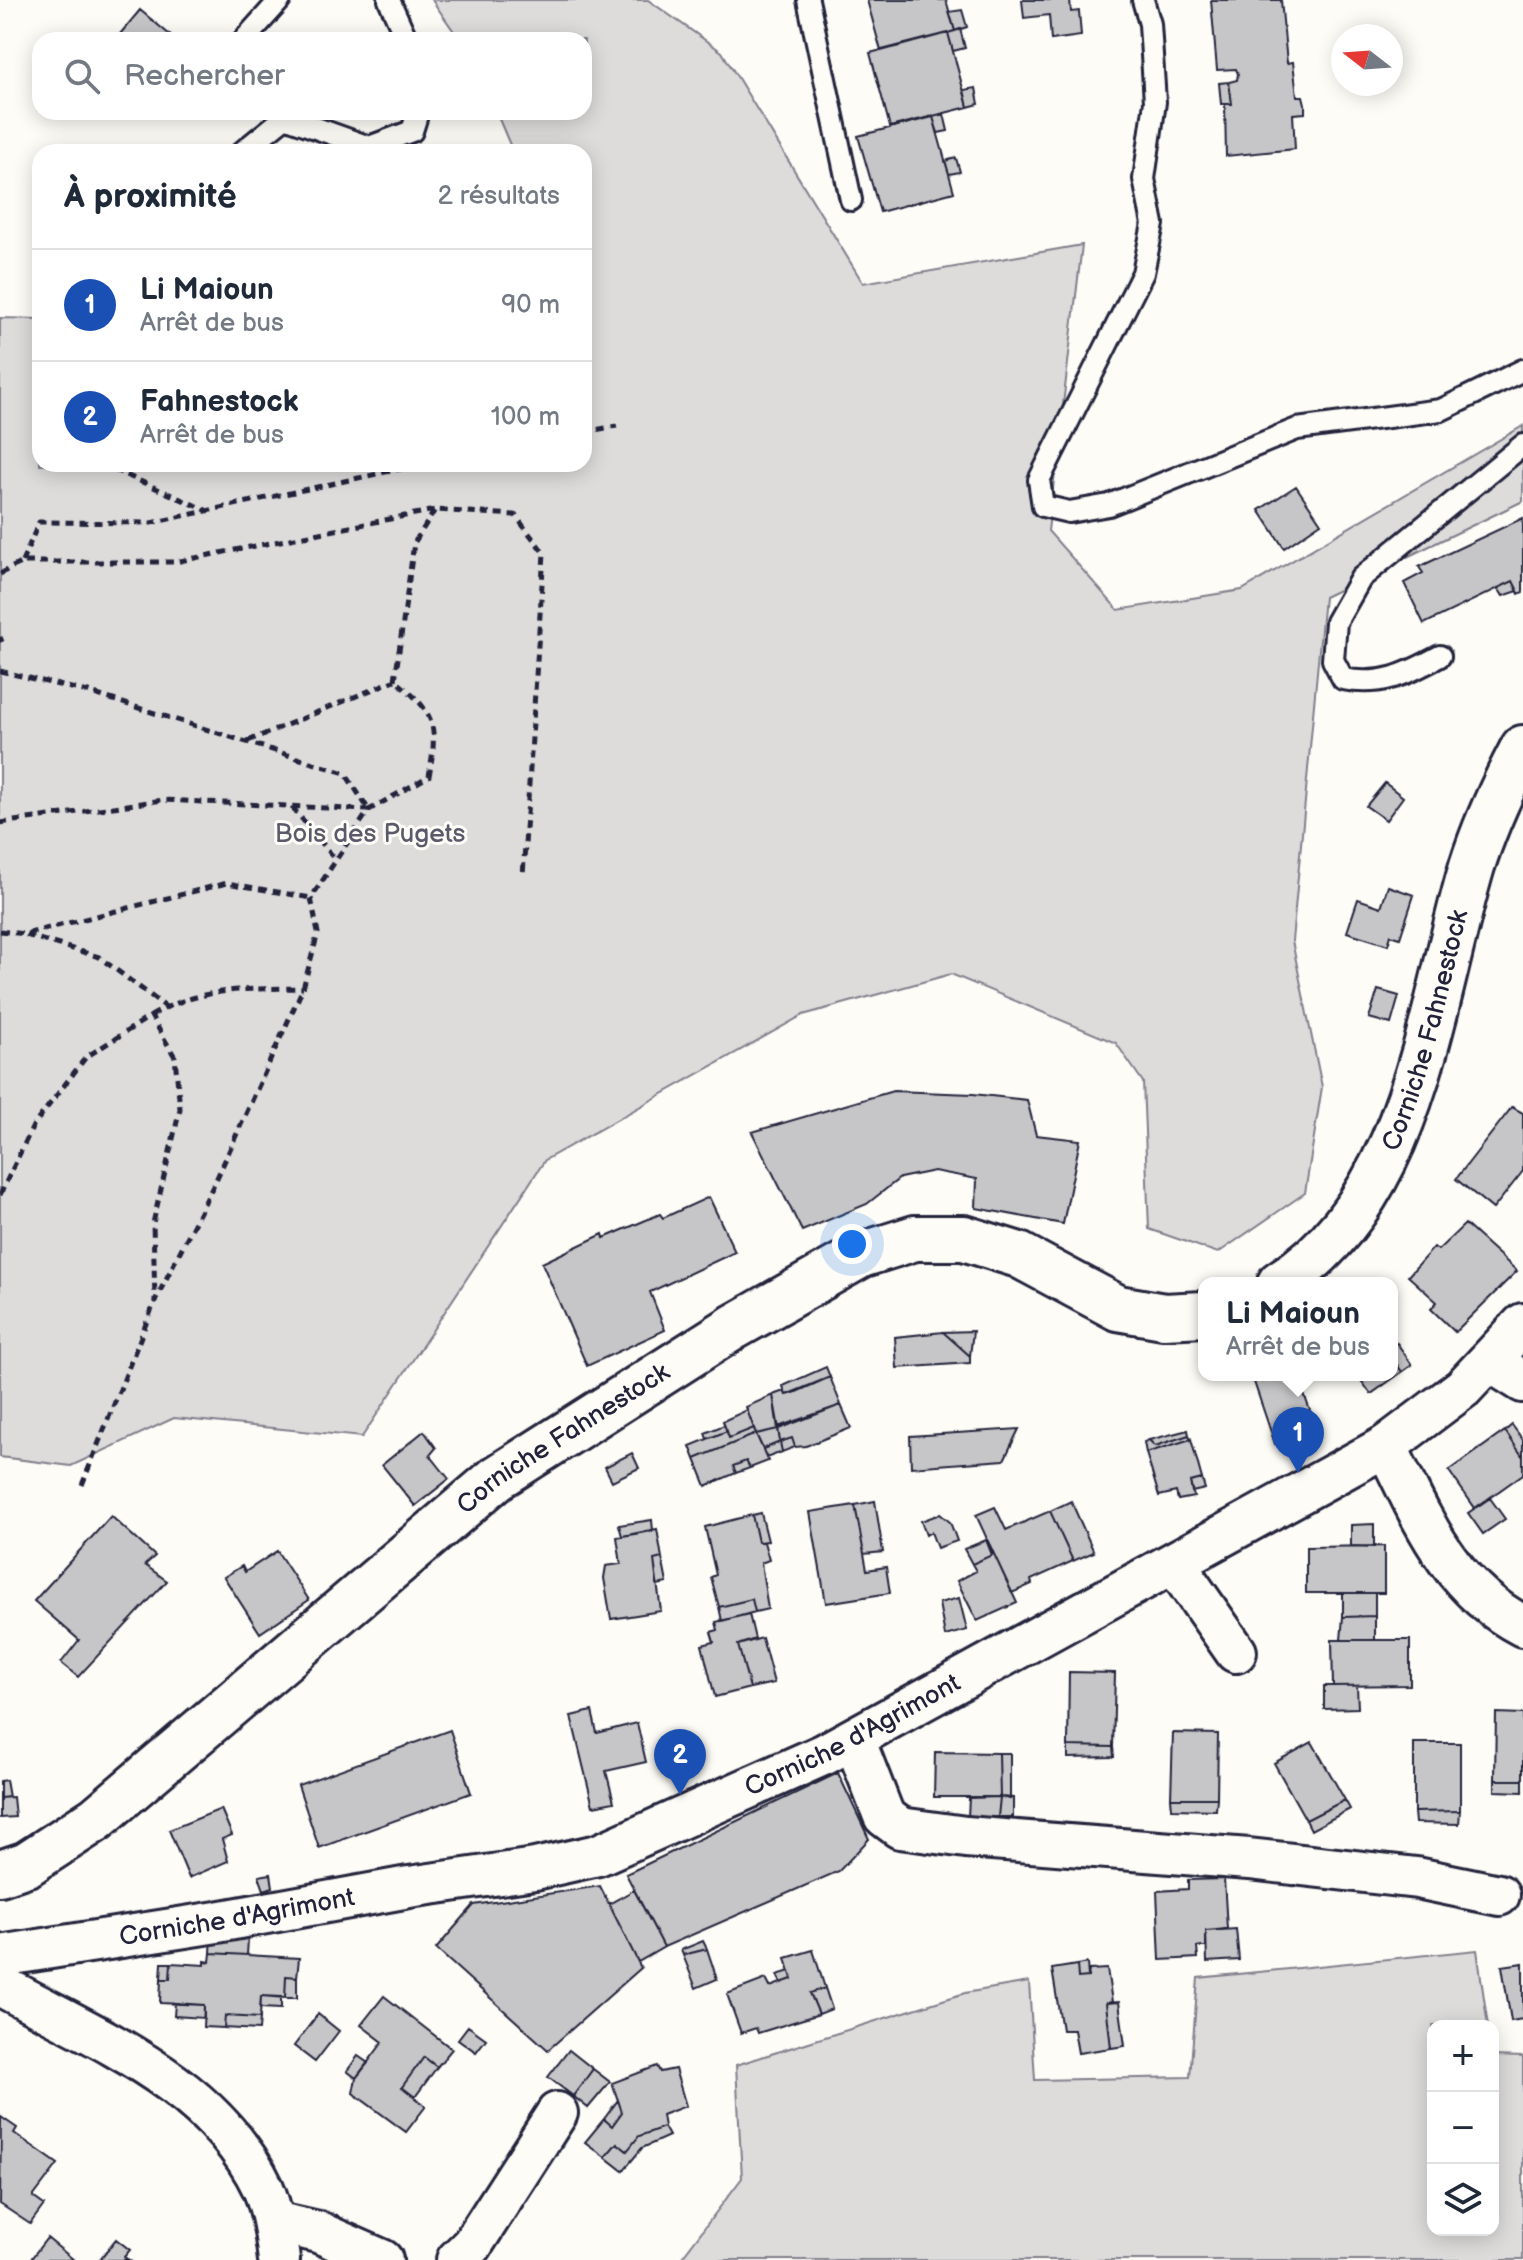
<!DOCTYPE html>
<html lang="fr">
<head>
<meta charset="utf-8">
<style>
	body { margin:0; font-family:"Balsamiq Sans",sans-serif; background:#f2f2f3; color:#1f2937 }
	.controls { position:absolute; right:24px; bottom:24px; display:grid; overflow:hidden; border-radius:16px; box-shadow:0 4px 20px #0003 }
	.controls button { width:72px; height:72px; display:grid; place-items:center; padding:0; border:0; border-bottom:2px solid #e0e1e3; background:#fff; color:#1f2937; font:40px sans-serif }
	.compass { position:absolute; left:1331px; top:24px; width:72px; height:72px; border-radius:50%; background:#fff; box-shadow:0 4px 20px #0003; rotate:287deg }
	.you { position:absolute; left:852px; top:1244px; width:28px; height:28px; margin:-20px; border:6px solid #fff; border-radius:50%; background:#1a73e8; box-shadow:0 0 0 12px #1a73e833 }
	.badge { display:grid; place-items:center; width:52px; height:52px; border-radius:50%; background:#d1495b; color:#fff; font-size:26px; font-weight:700 }
	.pin { position:absolute; translate:-50% -66px; filter:drop-shadow(0 2px 4px #0008) }
	.pin::after { content:''; position:absolute; top:42px; width:28px; height:24px; background:inherit; clip-path:polygon(0 0,100% 0,50% 100%) }
	.popup { position:absolute; left:1198px; top:1277px; width:200px; height:104px; box-sizing:border-box; display:grid; place-content:center; border-radius:16px; background:#fff; filter:drop-shadow(0 2px 6px #0005); font-size:26px; white-space:nowrap; color:#747a83 }
	.popup b { font-size:30px; color:#1f2937 }
	.popup::after { content:''; position:absolute; left:50%; top:100%; margin-left:-16px; border:16px solid transparent; border-top-color:#fff }
	.list { margin:0; padding:0; list-style:none }
	h2 { display:flex; justify-content:space-between; align-items:center; height:104px; margin:0; padding:0 32px; font-size:34px }
	h2 small { font-size:26px; font-weight:400; color:#747a83 }
	.list li { display:grid; grid-template-columns:52px 1fr auto; gap:24px; align-items:center; box-sizing:border-box; height:112px; padding:0 32px; border-top:2px solid #e0e1e3 }
	.list b { display:block; font-size:30px; white-space:nowrap }
	.list p { margin:0; font-size:26px; white-space:nowrap; color:#747a83 }
	.list em { font-size:26px; font-style:normal; color:#747a83 }
	.icon { flex:none; width:44px; height:44px; fill:none; stroke:currentColor; stroke-width:2; stroke-linecap:round; stroke-linejoin:round }
	.map { position:relative; flex:none; width:1523px; height:2260px; overflow:hidden }
	.search { position:absolute; background:#fff; box-shadow:0 4px 20px #0003; left:32px; top:32px; width:560px; height:88px; display:flex; align-items:center; gap:20px; box-sizing:border-box; padding:0 28px; border-radius:24px; color:#747a83; font-size:30px }
	.panel { position:absolute; background:#fff; box-shadow:0 4px 20px #0003; left:32px; top:144px; width:560px; height:328px; border-radius:24px }
	.map>svg:first-child { display:block }
</style>
</head>
<body>
<div class="map">
<svg width="1523" height="2260" viewBox="0 0 1523 2260">
	<rect width="100%" height="100%" fill="#fdfcf7"/>
	<filter id="ink" filterUnits="userSpaceOnUse"><feTurbulence type="fractalNoise" baseFrequency=".0125" numOctaves="2"/><feDisplacementMap in="SourceGraphic" scale="16" xChannelSelector="R" yChannelSelector="G"/><feConvolveMatrix kernelMatrix="1 2 1 2 8 2 1 2 1" color-interpolation-filters="sRGB"/></filter>
	<g filter="url(#ink)">
		<!-- green -->
		<path fill="#dddcdb" stroke="#807f8b" stroke-width="2" d="M432 0H648L722 52 863 283 1082 245 1048 531 1118 610 1242 590 1523 426V501L1324 597 1292 941 1322 1087 1305 1193 1218 1253 1149 1229 1143 1082 1116 1043 951 974 803 1015 545 1160 362 1437 174 1418 71 1466 0 1457V318L40 319V464H584V330H588L584 320V152H513L496 112H584V40H460Z
			M1477 1950 1488 2026H1433V2230H1493V2056L1523 2057V2260H680L742 2178 736 2065 965 1993 1029 1982 1035 2080 1190 2077 1198 1978Z"/>
		<!-- building -->
		<path fill="#c6c6c8" stroke="#22223b" stroke-width="2" d="M867 0H946L955 31 881 51Z
			M1022 0H1070L1071 12 1079 11 1081 36 1051 40 1049 15 1024 18Z
			M1211 0H1281L1287 63 1293 62 1297 96H1303L1305 104V113L1293 114 1295 149 1226 156 1225 104H1232L1229 82 1237 80 1238 74 1236 69 1217 70Z
			M140 10 176 40H115Z
			M962 10 967 27 955 31 949 12Z
			M960 29 965 48 953 51 948 33Z
			M948 33 968 107 890 127 870 53Z
			M1229 82 1232 104H1221L1219 83Z
			M976 88 979 104 968 107 964 90Z
			M944 114 948 131 938 133 933 117Z
			M933 117 954 192 880 212 858 136Z
			M956 158 960 172 949 174 945 161Z
			M1296 486 1321 523 1284 548 1259 510Z
			M1523 518V592L1519 594 1513 581 1424 624 1404 583 1423 573 1419 567Z
			M1513 581 1518 591 1503 596 1498 588Z
			M1385 783 1403 797 1386 820 1366 806Z
			M1388 886 1414 895 1400 938 1391 935 1388 945 1347 932 1358 899 1381 907Z
			M1378 990 1399 996 1391 1024 1369 1018Z
			M893 1091 973 1094 1027 1100 1036 1135 1080 1140 1063 1224 976 1208 977 1179 934 1171 900 1178 867 1204 802 1231 752 1132Z
			M1512 1107 1523 1113V1171L1493 1209 1456 1179Z
			M709 1197 735 1252 650 1292 665 1330 587 1366 542 1263 603 1234 604 1238 660 1214 663 1218Z
			M1465 1224 1517 1271 1455 1332 1431 1309 1437 1302 1408 1276 1434 1247 1438 1250Z
			M973 1331 970 1356 943 1332Z
			M943 1332 970 1356V1363L897 1368 895 1337Z
			M1397 1343 1412 1365 1402 1372 1392 1357V1345Z
			M1392 1357 1402 1372 1371 1394 1357 1375H1392Z
			M826 1367 830 1377 786 1395 783 1386Z
			M1297 1375 1316 1427 1275 1444 1252 1376Z
			M830 1377 841 1405 779 1429 773 1395 784 1391 786 1395 794 1393Z
			M773 1395 778 1429 756 1434 746 1407Z
			M841 1405 851 1428 806 1446 795 1447 792 1438 780 1442 778 1427Z
			M747 1410 754 1428 729 1438 723 1421Z
			M724 1425 727 1431 707 1439 705 1433Z
			M1512 1425 1523 1440V1457L1505 1431Z
			M754 1428 756 1434 695 1459 690 1446 727 1431 729 1438Z
			M778 1429 780 1442 763 1449 756 1434Z
			M1019 1429 1004 1460 911 1467 910 1436Z
			M1188 1430 1189 1435 1155 1446 1149 1440Z
			M424 1431 436 1448 430 1455 449 1479 415 1506 382 1465Z
			M1505 1431 1523 1457V1474L1475 1508 1449 1471Z
			M756 1434 768 1461 750 1468 746 1461 733 1466 736 1473 706 1486 695 1459Z
			M1189 1435 1191 1439 1146 1453 1144 1442 1149 1440 1155 1446Z
			M792 1438 795 1447 782 1452 780 1442Z
			M1191 1439 1202 1479 1190 1482 1194 1497 1178 1500 1176 1492 1159 1496 1146 1453Z
			M780 1442 782 1452 766 1458 763 1449Z
			M632 1453 639 1468 612 1481 605 1467Z
			M746 1461 750 1468 736 1473 733 1466Z
			M1202 1479 1205 1489 1192 1492 1190 1482Z
			M1490 1498 1505 1519 1483 1534 1468 1513Z
			M875 1501 883 1552 864 1554 855 1505Z
			M1071 1501 1094 1552 1073 1561 1050 1511Z
			M855 1505 867 1570 886 1567 890 1593 826 1603 810 1512Z
			M995 1507 1006 1530 1050 1511 1073 1561 1031 1580 1032 1584 1012 1593 976 1515Z
			M761 1513 768 1541 758 1542 752 1515Z
			M940 1514 950 1522 957 1541 937 1548 931 1532 926 1535 921 1521Z
			M752 1515 758 1542H764L769 1560 761 1563 768 1609 755 1612 752 1599 719 1607 711 1577 716 1575 705 1527Z
			M111 1516 155 1556 145 1565 167 1581 78 1677 61 1663 79 1640 34 1601Z
			M652 1520 653 1531 622 1536 619 1525Z
			M1374 1524V1547L1351 1546V1525Z
			M657 1529 662 1558 654 1560 661 1611 611 1619 604 1578 606 1566 621 1564 617 1537Z
			M986 1537 1017 1603 977 1621 957 1581 976 1571 972 1564 992 1555Z
			M986 1540 992 1555 972 1564 964 1549Z
			M1384 1546V1593H1306V1547Z
			M277 1551 309 1600 260 1633 224 1577 242 1566 245 1572Z
			M662 1558 667 1583 657 1585 654 1560Z
			M1343 1593H1375V1616L1343 1617Z
			M959 1598 967 1630 945 1636 939 1603Z
			M752 1599 755 1612 722 1621 719 1607Z
			M749 1614 755 1639 738 1645 750 1688 715 1697 702 1645 714 1642 711 1632 718 1630 716 1622Z
			M1375 1616V1640H1341L1343 1617Z
			M762 1638 774 1683 750 1688 738 1645Z
			M1332 1640H1410V1685L1333 1686Z
			M1069 1672 1115 1673 1113 1747 1068 1746Z
			M1324 1686H1357L1358 1708 1324 1709Z
			M592 1711 597 1733 637 1723 646 1762 606 1771 614 1802 593 1806 571 1716Z
			M1496 1713 1523 1714V1780H1495Z
			M450 1730 471 1793 319 1848 298 1785Z
			M1173 1733 1218 1734 1217 1798H1171Z
			M1312 1742 1345 1800 1306 1820 1274 1763Z
			M1414 1743H1460V1811L1414 1812Z
			M1068 1746 1113 1747 1114 1757 1068 1758Z
			M935 1752 999 1753 1000 1797H934Z
			M999 1753H1010V1799L1000 1797Z
			M838 1773 869 1839 839 1871 664 1947 626 1874Z
			M6 1780 9 1797 0 1798V1781Z
			M1495 1780H1523V1792L1495 1791Z
			M13 1797 15 1817 0 1818V1798Z
			M1000 1797 998 1817H968L969 1798Z
			M1000 1797 1013 1798V1817H998Z
			M1171 1798H1217L1216 1810 1172 1809Z
			M1345 1800 1350 1809 1311 1830 1306 1820Z
			M221 1809 232 1835 222 1839 228 1861 189 1878 169 1830Z
			M1460 1811 1459 1824 1415 1823 1414 1812Z
			M271 1874 273 1887 264 1890 259 1876Z
			M1224 1879 1227 1929 1206 1931V1947H1197L1198 1958 1160 1960 1157 1891 1188 1889V1880Z
			M600 1886 641 1968 548 2050 436 1949 474 1905Z
			M634 1890 664 1947 638 1962 609 1904Z
			M1236 1929 1239 1960 1207 1962 1206 1931Z
			M212 1936 248 1939 247 1955 211 1953Z
			M703 1941 707 1949 683 1955 681 1950Z
			M707 1949 717 1979 696 1988 683 1955Z
			M813 1950 825 1988 810 1993 819 2014 758 2033 756 2028 741 2033 727 1994 766 1979 770 1987 792 1979 786 1958Z
			M211 1953 299 1958 297 1977 286 1976 285 1998 261 1996 260 2018 225 2016 224 2028 203 2027 204 2005 160 2003 161 1979H170L171 1963 205 1965V1961L210 1962Z
			M162 1963H171L170 1979H161Z
			M1087 1963 1088 1977 1078 1978 1077 1965Z
			M1523 1963V2019L1511 2021 1502 1966Z
			M1077 1965 1078 1978 1088 1977 1089 1970 1107 1969 1112 2002 1106 2003 1111 2048 1078 2053 1074 2030H1062L1052 1969Z
			M790 1971 792 1979 781 1983 777 1975Z
			M286 1976 297 1977V1998H285Z
			M825 1988 832 2009 819 2014 810 1993Z
			M261 1996 281 1997V2009L260 2008Z
			M384 1996 452 2049 437 2067 424 2057 402 2087 426 2106 406 2132 353 2093 356 2078 383 2042 361 2025Z
			M1119 2002 1125 2046 1111 2048 1106 2003Z
			M175 2003 204 2005V2018L174 2016Z
			M318 2014 339 2031 315 2062 294 2046Z
			M225 2016 260 2018 259 2030 224 2028Z
			M468 2026 486 2039 476 2052 458 2039Z
			M569 2050 593 2069 573 2096 548 2077Z
			M358 2056 368 2063 356 2078 347 2071Z
			M424 2057 437 2067 415 2097 402 2087Z
			M657 2066 660 2072 675 2069 686 2106 662 2115 664 2127 639 2136 627 2151 617 2143 605 2157 585 2142 604 2119 612 2126 622 2112 612 2083Z
			M593 2069 610 2082 588 2108 573 2096Z
			M618 2100 622 2112 612 2126 604 2119Z
			M1 2117 17 2128 14 2133 58 2164 33 2197 44 2205 30 2224 0 2204Z
			M664 2127 669 2136 642 2148 623 2171 605 2157 617 2143 627 2151 639 2136Z
			M47 2238 74 2260H30Z
			M116 2239 130 2250 124 2257 129 2260H99Z"/>
		<g fill="none" stroke-linecap="round" stroke-linejoin="round">
			<!-- lane casing -->
			<g stroke="#22223b" stroke-width="26">
				<path id="lane" d="M389 0 407 40
					M808 0 851 200
					M1143 0 1150 24 1155 102 1144 179 1153 224 1143 273 1039 480 1043 506 1069 512 1109 505 1297 429 1441 410 1523 370
					M244 40 280 0
					M242 152 285 117 369 147 412 131 418 112
					M1440 656C1407 674 1381 687 1343 679L1333 660 1336 622 1361 578 1523 445"/>
			</g>
			<!-- street casing -->
			<g stroke="#22223b" stroke-width="46">
				<g id="street">
					<path d="M1491 1362 1523 1382"/>
					<path d="M1386 1446C1422 1518 1448 1587 1523 1626"/>
					<path d="M1174 1563 1236 1652"/>
					<path d="M854 1739 884 1816 900 1828 966 1837 1249 1859 1417 1878 1499 1895"/>
					<path id="s1" d="M0 1956 217 1922 409 1887 535 1869 598 1855 825 1754 1386 1446 1463 1388 1523 1324"/>
					<path d="M0 1985C95 2038 213 2082 263 2188 273 2211 276 2236 279 2260"/>
					<path d="M274 2222 318 2232 382 2260"/>
					<path d="M457 2260 472 2245 557 2113"/>
				</g>
			</g>
			<!-- secondary casing -->
			<g stroke="#22223b" stroke-width="50">
				<g id="secondary">
					<path id="s2" d="M1280 1283C1414 1200 1431 1004 1472 866 1485 825 1503 786 1523 748"/>
					<path id="s3" d="M0 1873 27 1864 96 1819 497 1478 734 1327 861 1255 915 1238H964L1019 1255 1118 1308 1164 1316 1204 1314"/>
				</g>
			</g>
			<!-- path -->
			<path stroke="#22223b" stroke-width="5" stroke-dasharray="8 6" stroke-linecap="butt" d="M584 432 617 426
				M101 464 206 510
				M22 562 39 522 151 523 423 464
				M0 574 22 562H175L435 510 515 515 544 553 523 876
				M0 637 2 642
				M0 671 88 692 345 773 369 810
				M395 680 414 543 435 510
				M248 741 395 680
				M292 807 336 860
				M0 823 163 800 368 810
				M0 931 25 934 227 883 311 898
				M26 935 99 957 166 1007
				M151 1016C198 987 250 989 303 988
				M0 1195 33 1126 86 1057 151 1016 175 1057 180 1109 153 1223 155 1301 216 1180 303 988 318 933 311 898 369 810 429 776C438 725 436 713 395 680
				M82 1485 155 1301"/>
			<!-- lane -->
			<use href="#lane" stroke="#fdfcf7" stroke-width="20"/>
			<!-- street -->
			<use href="#street" stroke="#fdfcf7" stroke-width="40"/>
			<!-- secondary -->
			<use href="#secondary" stroke="#fdfcf7" stroke-width="44"/>
		</g>
	</g>
	<g text-anchor="middle" dominant-baseline="central" stroke-width="6" stroke-linejoin="round" paint-order="stroke">
		<!-- park labels -->
		<g font-size="26" fill="#5a5a6b" stroke="#fdfcf7">
			<text x="370" y="834">Bois des Pugets</text>
		</g>
		<!-- street labels -->
		<g font-size="26" fill="#22223b" stroke="#fdfcf7">
			<text stroke="none"><textPath href="#s2" startOffset="300">Corniche Fahnestock</textPath></text>
			<text stroke="none"><textPath href="#s3" startOffset="714">Corniche Fahnestock</textPath></text>
			<text stroke="none"><textPath href="#s1" startOffset="888">Corniche d'Agrimont</textPath></text>
			<text stroke="none"><textPath href="#s1" startOffset="240">Corniche d'Agrimont</textPath></text>
		</g>
	</g>
</svg>
<div class="controls">
<button>+</button>
<button>−</button>
<button><svg class="icon" aria-label="layers" viewBox="0 0 24 24"><path d="M12 4l9 5-9 5-9-5zM3 14l9 5 9-5"/></svg></button>
</div>
<svg class="compass" viewBox="-18 -18 36 36"><path d="M0-13l5 13h-10z" fill="#e53935"/><path d="M0 13l5-13h-10z" fill="#747a83"/></svg>
<div class="you"></div>
<div class="pin badge" style="left:1298px;top:1473px;background:#1a4fb4">1</div>
<div class="popup"><b>Li Maioun</b>Arrêt de bus</div>
<div class="pin badge" style="left:680px;top:1795px;background:#1a4fb4">2</div>
<div class="search"><svg class="icon" aria-label="search" viewBox="0 0 24 24"><circle cx="10" cy="10" r="6"/><path d="M15 15l6 6"/></svg>Rechercher</div>
<section class="panel">
<h2>À proximité<small>2 résultats</small></h2>
<ul class="list">
<li><span class="badge" style="background:#1a4fb4">1</span><div><b>Li Maioun</b><p>Arrêt de bus</p></div><em>90 m</em></li>
<li><span class="badge" style="background:#1a4fb4">2</span><div><b>Fahnestock</b><p>Arrêt de bus</p></div><em>100 m</em></li>
</ul>
</section>
</div>
</body>
</html>
